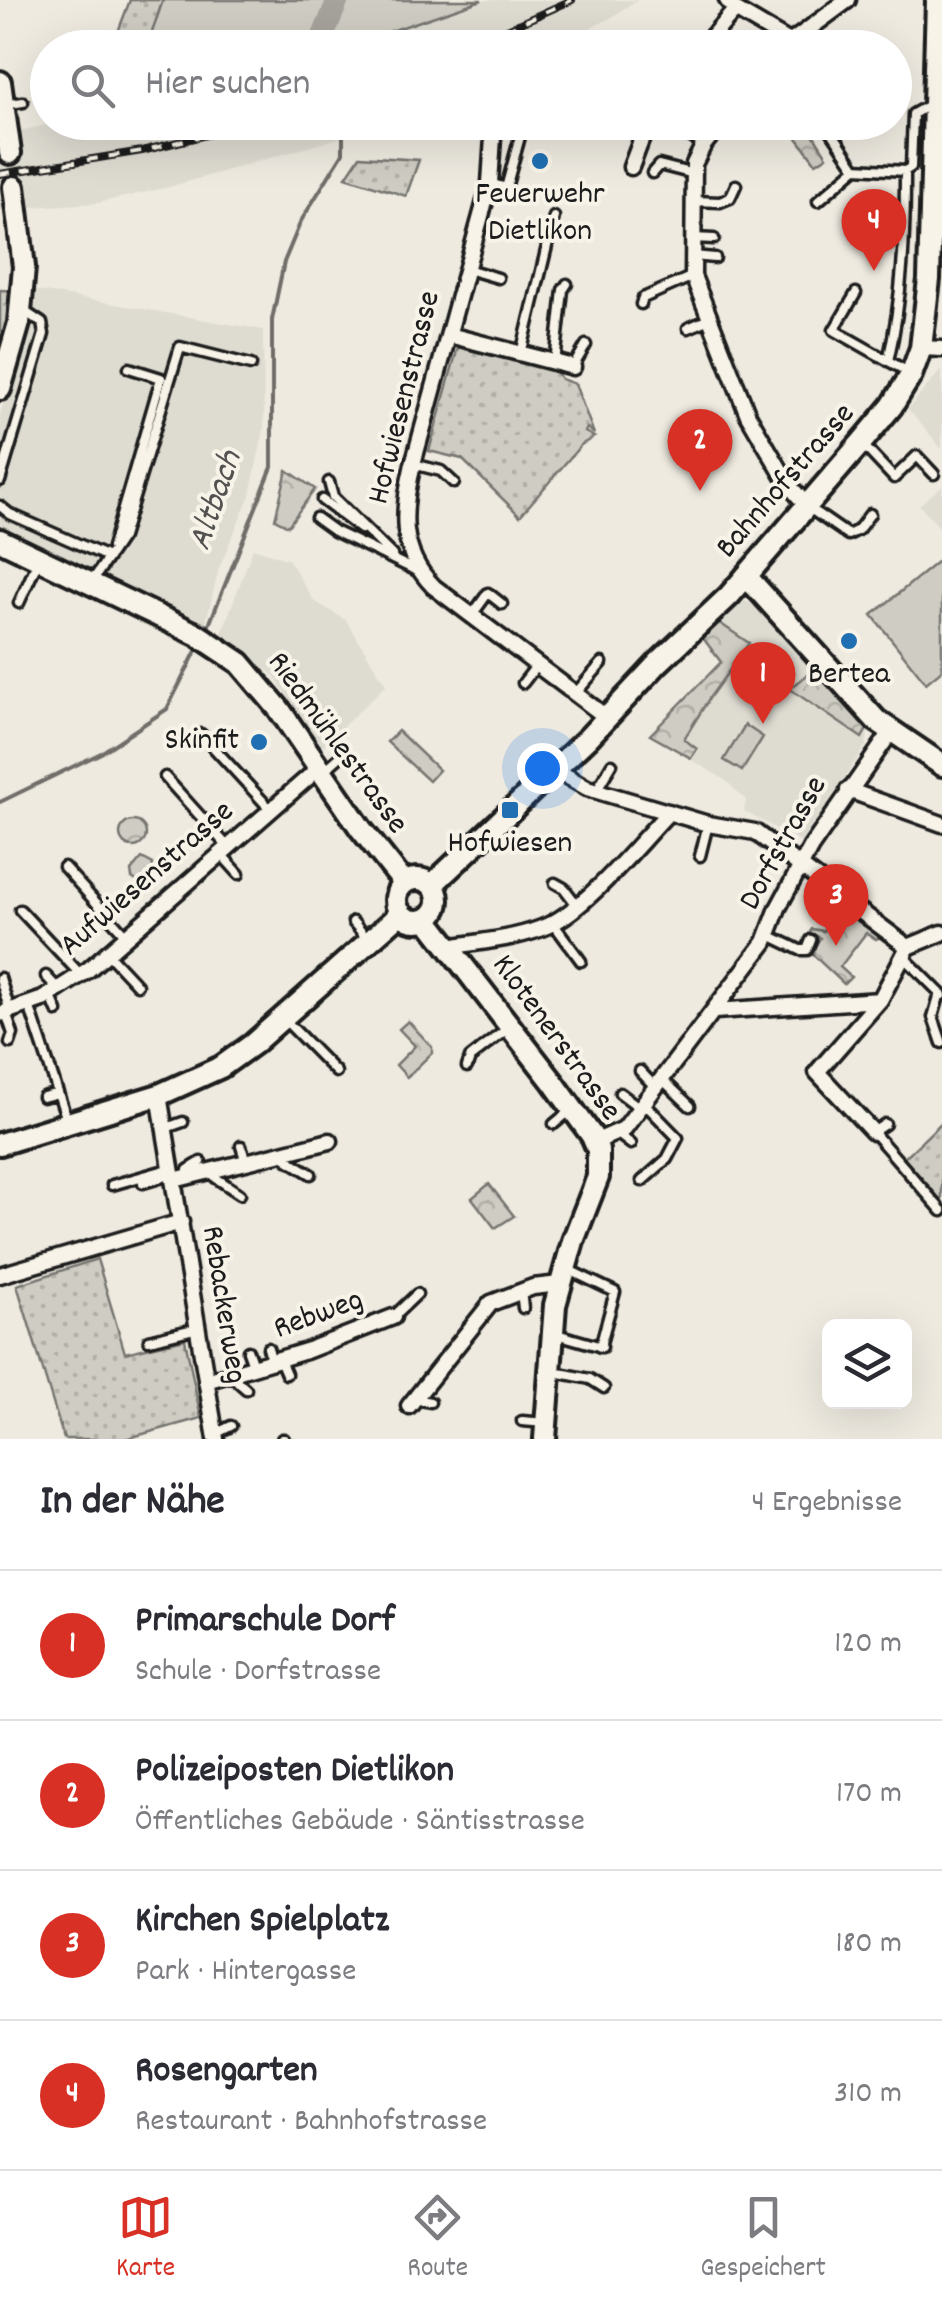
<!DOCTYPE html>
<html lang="de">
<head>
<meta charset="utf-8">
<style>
	body { margin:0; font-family:Dekko,sans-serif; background:#f7f7f7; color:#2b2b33 }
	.controls { position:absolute; right:30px; bottom:30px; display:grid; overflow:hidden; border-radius:15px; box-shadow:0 10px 40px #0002 }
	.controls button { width:90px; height:90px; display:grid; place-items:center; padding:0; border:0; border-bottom:2px solid #e1e1e2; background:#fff; color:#2b2b33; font:50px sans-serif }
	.you { position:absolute; left:542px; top:768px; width:35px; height:35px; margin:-25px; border:8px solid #fff; border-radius:50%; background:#1a73e8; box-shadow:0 0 0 15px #1a73e833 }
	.badge { display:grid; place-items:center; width:65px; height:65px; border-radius:50%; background:#d93025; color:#fff; font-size:32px; font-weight:700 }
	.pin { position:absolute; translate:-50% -82px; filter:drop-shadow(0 2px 5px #0008) }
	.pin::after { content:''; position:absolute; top:52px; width:35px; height:30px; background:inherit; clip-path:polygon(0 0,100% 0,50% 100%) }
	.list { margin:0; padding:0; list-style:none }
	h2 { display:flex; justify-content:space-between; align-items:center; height:130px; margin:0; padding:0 40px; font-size:42px }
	h2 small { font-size:32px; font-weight:400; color:#7c7c81 }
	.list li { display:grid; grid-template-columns:65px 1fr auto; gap:30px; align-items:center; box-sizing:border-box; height:150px; padding:0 40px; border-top:2px solid #e1e1e2 }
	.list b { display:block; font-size:38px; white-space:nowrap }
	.list p { margin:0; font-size:32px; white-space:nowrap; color:#7c7c81 }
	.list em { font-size:32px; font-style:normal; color:#7c7c81 }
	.icon { flex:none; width:55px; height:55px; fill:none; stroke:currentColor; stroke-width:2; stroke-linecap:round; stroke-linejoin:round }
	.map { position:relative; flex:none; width:942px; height:1439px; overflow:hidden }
	.search { position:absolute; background:#fff; box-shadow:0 10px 40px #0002; left:30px; right:30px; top:30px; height:110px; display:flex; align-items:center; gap:25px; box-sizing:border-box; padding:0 35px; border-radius:55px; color:#7c7c81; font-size:38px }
	.sheet { height:730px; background:#fff }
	nav { display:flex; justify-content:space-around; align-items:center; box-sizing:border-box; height:140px; border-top:2px solid #e1e1e2; background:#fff; font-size:28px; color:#7c7c81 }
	nav a { display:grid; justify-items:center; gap:5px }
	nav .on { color:#d93025 }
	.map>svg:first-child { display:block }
</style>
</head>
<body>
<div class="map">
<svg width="942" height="1439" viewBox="0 0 942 1439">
	<defs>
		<pattern id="grass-dots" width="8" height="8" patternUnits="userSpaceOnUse" patternTransform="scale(2.5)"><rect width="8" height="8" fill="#cfccc3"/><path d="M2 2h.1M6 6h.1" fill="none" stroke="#b1afa7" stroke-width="1.8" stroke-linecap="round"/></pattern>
		<pattern id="park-crowns" width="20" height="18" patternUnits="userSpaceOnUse" patternTransform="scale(2.5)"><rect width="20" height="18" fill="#cfccc3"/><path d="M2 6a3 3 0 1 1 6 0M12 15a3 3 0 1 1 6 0" fill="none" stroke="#b1afa7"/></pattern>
	</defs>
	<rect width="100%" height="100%" fill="#eeeae0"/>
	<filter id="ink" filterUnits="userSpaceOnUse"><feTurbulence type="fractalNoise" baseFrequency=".01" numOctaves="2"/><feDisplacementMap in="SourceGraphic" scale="20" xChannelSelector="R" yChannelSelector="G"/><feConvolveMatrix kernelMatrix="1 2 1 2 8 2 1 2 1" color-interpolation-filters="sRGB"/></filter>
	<g filter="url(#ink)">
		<!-- built -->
		<path fill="#dedbd1" d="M482 0H638L609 19 551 47 344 48Z
			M55 123H376L339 138 169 187 97 203 0 209V151L11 133Z
			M34 290 263 330 264 429 250 495 219 568 205 626 0 533V415Z
			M942 369V449L908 409Z
			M942 486V530L919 505Z
			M253 548 289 560 314 601 346 620 386 685 321 748 274 676 222 633Z
			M745 601 766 611 869 728 866 745 802 843 744 811 746 800 725 780 650 735 721 662 703 638 733 607Z"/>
		<!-- grass -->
		<path fill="url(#grass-dots)" stroke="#767470" stroke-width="2.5" d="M130 0H163L147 47 112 48Z
			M360 156 419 160 406 196 346 177Z
			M0 290 17 291 0 362Z
			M458 347 556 371 561 379 575 384 594 434 587 428 585 432 594 437 581 445 520 516 462 459 429 451Z
			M942 1122V1207L901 1161Z
			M97 1259 125 1353 185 1339 201 1418 125 1439H64L17 1285Z"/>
		<!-- park -->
		<path fill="url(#park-crowns)" stroke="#767470" stroke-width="2.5" d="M791 123H806L827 156 816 163 792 131 794 129Z
			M287 470 315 489 288 526 275 519Z
			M718 622 749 643 710 697 684 739 697 749 691 758 650 735 721 662 703 638Z
			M814 669 867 729 862 738 790 689Z
			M398 731 439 770 429 781 387 742Z
			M120 834a13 13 0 1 1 26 0a13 13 0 1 1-26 0Z
			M142 858 153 864 150 880 144 886 132 878 131 871Z
			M843 906 882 936 876 939 866 933 840 967 851 977 844 984 811 953 820 938 810 932 812 929 823 931 827 925 834 924Z
			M408 1021 432 1047V1053L407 1077 396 1065 415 1046 399 1029Z
			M489 1184 514 1216 495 1228 472 1198Z"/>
		<!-- garden -->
		<path fill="#cfccc3" stroke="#767470" stroke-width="2.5" d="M163 0H482L344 47H147Z
			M942 558V670L926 683 872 615Z
			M745 725 763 737 742 771 724 760Z"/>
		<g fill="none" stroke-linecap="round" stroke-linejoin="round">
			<!-- stream -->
			<path stroke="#6f6d69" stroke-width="4" d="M207 630 272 467V320L284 262 301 221 343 153V127
				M0 802 101 753 167 709 200 643"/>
			<!-- river -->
			<path stroke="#a6a39d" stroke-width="22" d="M318 48 338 0"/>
			<!-- lane casing -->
			<g stroke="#1c1c1c" stroke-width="15">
				<path id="lane" d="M806 29 818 47
					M4 105 23 102
					M689 122 709 139
					M825 122 856 168 905 171
					M683 132 704 145
					M652 173 659 165 694 174
					M490 183 506 188 524 122
					M694 201 720 202 730 198 736 185
					M818 201 856 168
					M693 238 714 239
					M693 256 715 258
					M467 269 498 278
					M856 293 834 330 908 372
					M641 304 643 298 693 276
					M688 328 709 319
					M521 354 554 217
					M888 361C903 297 905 236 905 171L911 167 913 114 929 105
					M555 363 563 290 567 284
					M573 367 586 345
					M864 446 894 478 917 456 934 474
					M413 464 441 471 454 483
					M0 481 44 334 42 323 24 311
					M329 482 333 497 392 555
					M322 500 361 529
					M0 506 10 514 108 557
					M809 508 848 535 858 530 870 514
					M316 518 334 531 417 571
					M112 547 161 378 129 368
					M93 580 122 537 180 347 251 365
					M19 603 39 559
					M472 615 488 593 502 604
					M523 683 537 665
					M575 694 602 663
					M201 734 271 810
					M326 769 343 754
					M165 777 228 847
					M596 791 612 764
					M221 854 239 874
					M700 856 708 824
					M64 867 127 937
					M555 883 564 888 577 905
					M20 910 81 975
					M353 922 369 941
					M553 923 581 961
					M769 935 800 950H807L811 940
					M108 954 137 985
					M904 957 942 995
					M46 976 59 990
					M0 978 10 1011
					M940 993 933 1017 942 1043
					M50 994 57 1011
					M29 1005 68 1123
					M6 1013 13 1034 10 1043
					M283 1018 336 1072
					M467 1067 470 1058 507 1029
					M640 1071 656 1088
					M662 1079 690 1106
					M620 1093 640 1108
					M43 1097 58 1093
					M554 1124 572 1109
					M885 1124 873 1132 942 1211
					M166 1128 183 1122
					M618 1134 631 1144
					M241 1146 246 1162
					M285 1152 288 1160 311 1174
					M212 1172 216 1178 240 1194
					M187 1178 188 1170 201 1162
					M642 1181 667 1159 678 1138 644 1103
					M143 1183 173 1174
					M112 1185 172 1168
					M569 1270 615 1292 600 1347
					M521 1291 523 1308
					M393 1317 417 1294
					M553 1333 602 1347
					M149 1340 198 1328
					M268 1348 272 1362
					M248 1351 254 1368
					M280 1360 286 1374
					M550 1371 590 1379 604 1388
					M235 1374 237 1381 246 1389
					M415 1399 430 1402
					M522 1421 546 1423
					M215 1434 231 1426
					M282 1439H284"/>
			</g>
			<!-- street casing -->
			<g stroke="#1c1c1c" stroke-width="21">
				<path id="street" d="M727 0 735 10 788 41
					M702 48 735 10
					M783 48 848 0
					M494 122 490 183 413 464C402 510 398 551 434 587L606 717
					M722 122 703 146 694 164 693 276 748 415 789 485 806 505
					M631 167 648 122
					M449 335 573 367
					M921 348 942 349
					M556 770 587 788 708 824 755 832 908 947
					M848 790 942 824
					M449 947C482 941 518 939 549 925 590 905 637 845 669 812
					M715 1011 880 1000 908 947 942 933
					M0 1014 43 999 88 970 319 768
					M159 1095 216 1439
					M873 1132 817 1072 880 1000
					M595 1142 624 1129 765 942 778 908 811 847 891 732
					M174 1180 330 1141
					M0 1275 181 1222
					M206 1381 306 1351 393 1317
					M409 1406 491 1303 533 1287 560 1284"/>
			</g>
			<!-- secondary casing -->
			<g stroke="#1c1c1c" stroke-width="28">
				<path id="secondary" d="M0 82 10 153
					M0 389 19 323 24 267 14 187
					M0 540 198 635 240 663 279 709 361 829 404 883
					M746 576 876 720 942 765
					M396 900a21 21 0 1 1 42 0a21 21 0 1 1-42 0Z
					M432 885 588 738 658 663 729 596 861 443 892 406 911 375 921 348 929 279 937 0
					M427 919 553 1082 592 1136 598 1150V1177L573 1241 555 1305 545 1439
					M0 1144 159 1095 221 1067 253 1044 401 913"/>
			</g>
			<!-- lane -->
			<use href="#lane" stroke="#f7f3e8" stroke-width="8"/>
			<!-- street -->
			<use href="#street" stroke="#f7f3e8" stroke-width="14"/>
			<!-- secondary -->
			<use href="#secondary" stroke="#f7f3e8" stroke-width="20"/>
			<!-- rail casing -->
			<g stroke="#1c1c1c" stroke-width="8">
				<path id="rail" d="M465 48 572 0
					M0 174 142 151 257 122"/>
			</g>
			<!-- rail -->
			<use href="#rail" stroke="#f7f3e8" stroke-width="4" stroke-dasharray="11" stroke-linecap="butt"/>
		</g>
	</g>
	<!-- markers -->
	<g fill="#1f6fb2" stroke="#f7f3e8" stroke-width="4">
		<circle cx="540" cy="161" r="10"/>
		<circle cx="849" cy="641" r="10"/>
		<circle cx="259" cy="742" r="10"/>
		<rect x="500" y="800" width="20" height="20" rx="5"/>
	</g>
	<g text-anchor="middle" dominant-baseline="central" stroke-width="8" stroke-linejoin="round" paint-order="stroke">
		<!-- poi labels -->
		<g font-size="32" fill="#1c1c1c" stroke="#f7f3e8">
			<text x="540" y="196">Feuerwehr<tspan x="540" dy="37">Dietlikon</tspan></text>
			<text x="849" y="676">Bertea</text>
			<text x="239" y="742" text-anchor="end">Skinfit</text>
			<text x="510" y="845">Hofwiesen</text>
		</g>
		<!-- street labels -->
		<g font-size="32" fill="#1c1c1c" stroke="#f7f3e8">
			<text transform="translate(406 398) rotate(-76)">Hofwiesenstrasse</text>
			<text transform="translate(787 482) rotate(-49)">Bahnhofstrasse</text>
			<text transform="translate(336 744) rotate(54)">Riedmühlestrasse</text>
			<text transform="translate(785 844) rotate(-61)">Dorfstrasse</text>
			<text transform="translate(148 880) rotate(-41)">Aufwiesenstrasse</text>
			<text transform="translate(555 1039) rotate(54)">Klotenerstrasse</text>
			<text transform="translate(222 1305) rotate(81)">Rebackerweg</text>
			<text transform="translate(319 1316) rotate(-20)">Rebweg</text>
		</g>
		<!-- water labels -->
		<g font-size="35" font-style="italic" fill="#535250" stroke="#f7f3e8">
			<text transform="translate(217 501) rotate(-71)">Altbach</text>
		</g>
	</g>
</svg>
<div class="controls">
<button><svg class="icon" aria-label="layers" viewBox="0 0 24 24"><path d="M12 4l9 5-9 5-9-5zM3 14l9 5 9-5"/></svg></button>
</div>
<div class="you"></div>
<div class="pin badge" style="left:763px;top:724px">1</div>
<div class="pin badge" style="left:700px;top:491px">2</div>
<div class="pin badge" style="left:836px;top:946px">3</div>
<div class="pin badge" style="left:874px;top:271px">4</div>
<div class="search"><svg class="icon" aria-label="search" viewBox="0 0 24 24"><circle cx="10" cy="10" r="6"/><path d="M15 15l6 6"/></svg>Hier suchen</div>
</div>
<section class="sheet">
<h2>In der Nähe<small>4 Ergebnisse</small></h2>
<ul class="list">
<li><span class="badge">1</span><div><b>Primarschule Dorf</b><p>Schule · Dorfstrasse</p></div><em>120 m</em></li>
<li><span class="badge">2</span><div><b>Polizeiposten Dietlikon</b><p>Öffentliches Gebäude · Säntisstrasse</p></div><em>170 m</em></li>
<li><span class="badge">3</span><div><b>Kirchen Spielplatz</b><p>Park · Hintergasse</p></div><em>180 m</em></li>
<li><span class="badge">4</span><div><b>Rosengarten</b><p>Restaurant · Bahnhofstrasse</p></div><em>310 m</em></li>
</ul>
</section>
<nav>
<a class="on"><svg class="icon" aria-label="map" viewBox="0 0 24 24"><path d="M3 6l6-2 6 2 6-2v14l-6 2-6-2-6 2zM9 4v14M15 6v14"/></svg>Karte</a>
<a><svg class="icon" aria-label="directions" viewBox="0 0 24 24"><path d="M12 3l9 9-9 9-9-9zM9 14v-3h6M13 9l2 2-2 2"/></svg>Route</a>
<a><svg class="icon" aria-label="saved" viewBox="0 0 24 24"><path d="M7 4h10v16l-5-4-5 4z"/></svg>Gespeichert</a>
</nav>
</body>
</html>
